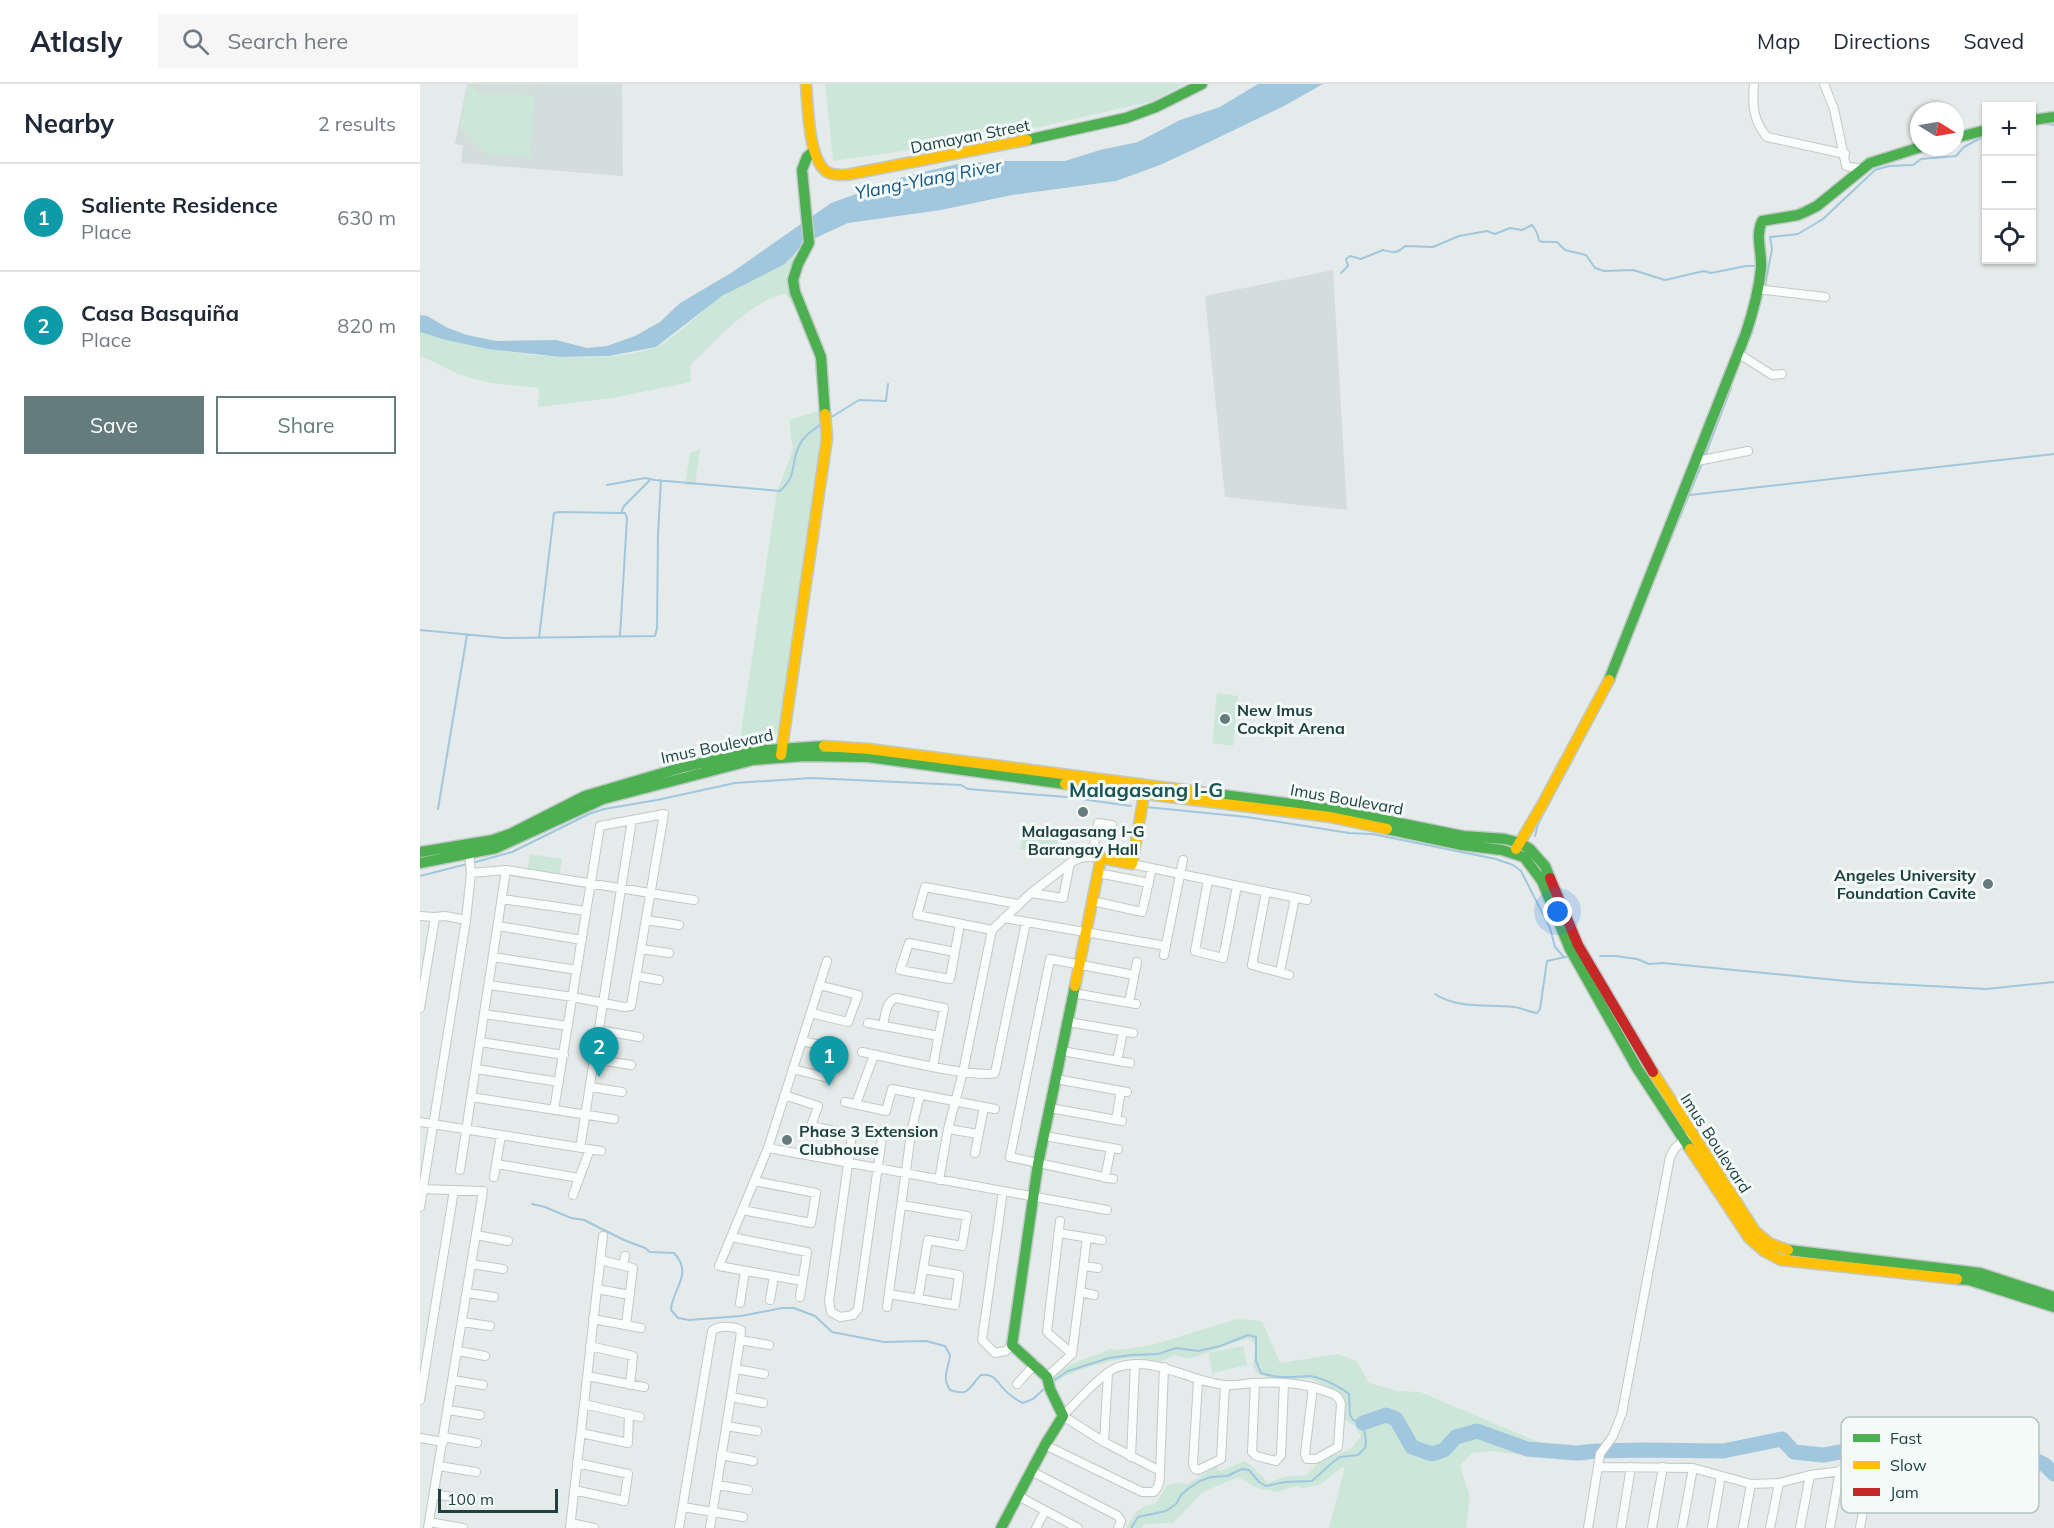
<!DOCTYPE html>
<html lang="en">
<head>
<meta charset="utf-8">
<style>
	body { margin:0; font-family:Mulish,sans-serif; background:#f6f6f7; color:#1f2937 }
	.controls { position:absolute; right:18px; top:18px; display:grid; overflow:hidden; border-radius:0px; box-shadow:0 2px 4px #0004 }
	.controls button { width:54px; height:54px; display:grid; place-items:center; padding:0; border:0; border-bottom:2px solid #e0e1e3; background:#fff; color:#1f2937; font:30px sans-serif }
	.compass { position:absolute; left:1490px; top:18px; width:54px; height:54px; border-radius:50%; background:#fff; box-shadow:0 2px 4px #0004; rotate:101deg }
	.scale { position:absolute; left:18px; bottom:15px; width:120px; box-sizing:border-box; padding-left:6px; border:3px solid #1f4140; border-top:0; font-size:16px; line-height:21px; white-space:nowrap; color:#1f4140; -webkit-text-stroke:4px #f3faf8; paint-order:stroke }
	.you { position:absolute; left:1138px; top:828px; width:21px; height:21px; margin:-15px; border:4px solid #fff; border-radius:50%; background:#1a73e8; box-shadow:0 0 0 9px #1a73e833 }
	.badge { display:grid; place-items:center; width:39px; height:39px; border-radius:50%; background:#647c7c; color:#fff; font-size:20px; font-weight:700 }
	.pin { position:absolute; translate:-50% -50px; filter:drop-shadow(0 2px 3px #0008) }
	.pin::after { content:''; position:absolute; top:32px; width:21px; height:18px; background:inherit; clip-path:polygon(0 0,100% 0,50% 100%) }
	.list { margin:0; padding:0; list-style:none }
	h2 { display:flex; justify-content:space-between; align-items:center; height:78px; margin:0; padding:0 24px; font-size:26px }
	h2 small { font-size:20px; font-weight:400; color:#747a83 }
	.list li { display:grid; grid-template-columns:39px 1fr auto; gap:18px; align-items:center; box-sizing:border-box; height:108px; padding:0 24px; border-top:2px solid #e0e1e3 }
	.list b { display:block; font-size:22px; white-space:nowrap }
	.list p { margin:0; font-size:20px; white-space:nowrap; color:#747a83 }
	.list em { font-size:20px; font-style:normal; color:#747a83 }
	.actions { display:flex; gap:12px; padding:18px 24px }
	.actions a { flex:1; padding:14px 0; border:2px solid #647c7c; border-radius:0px; text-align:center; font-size:21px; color:#647c7c }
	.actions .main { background:#647c7c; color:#fff }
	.icon { flex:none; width:33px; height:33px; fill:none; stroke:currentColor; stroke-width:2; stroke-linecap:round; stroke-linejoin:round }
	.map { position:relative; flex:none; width:1634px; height:1444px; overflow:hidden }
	header { display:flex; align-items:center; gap:36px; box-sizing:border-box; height:84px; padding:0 30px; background:#fff; border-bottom:2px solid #e0e1e3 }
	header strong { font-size:28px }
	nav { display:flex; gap:33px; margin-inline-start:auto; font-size:21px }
	.search { width:420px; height:54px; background:#f6f6f7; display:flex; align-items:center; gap:15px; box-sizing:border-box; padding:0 21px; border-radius:0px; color:#747a83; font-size:22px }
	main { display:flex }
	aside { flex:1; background:#fff }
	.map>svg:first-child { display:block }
</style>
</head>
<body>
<header>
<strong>Atlasly</strong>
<div class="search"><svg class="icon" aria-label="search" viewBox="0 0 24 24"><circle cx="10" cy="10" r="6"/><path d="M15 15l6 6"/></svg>Search here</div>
<nav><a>Map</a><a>Directions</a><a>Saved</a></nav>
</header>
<main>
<aside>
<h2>Nearby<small>2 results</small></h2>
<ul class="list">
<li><span class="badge" style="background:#0f9aa8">1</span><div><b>Saliente Residence</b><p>Place</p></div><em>630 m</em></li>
<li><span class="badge" style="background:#0f9aa8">2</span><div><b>Casa Basquiña</b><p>Place</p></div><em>820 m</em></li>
</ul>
<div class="actions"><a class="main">Save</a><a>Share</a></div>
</aside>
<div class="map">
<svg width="1634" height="1444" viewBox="0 0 1634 1444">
	<rect width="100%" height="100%" fill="#e5ebea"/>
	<!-- built -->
	<path fill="#d2dddc" d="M47 0H202L203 92 41 79 43 61 35 60Z
		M913 186 927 426 805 413 785 212Z"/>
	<!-- green -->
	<path fill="#cce6da" d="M48 0H51L58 9 112 11 114 16 110 73 65 69 40 44Z
		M405 0H764L733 17 567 55 413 77Z
		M374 171C366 200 372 208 382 235L365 209C327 220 297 256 270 282L271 298 192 314 118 323 119 304C92 301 65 300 39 290 26 285 14 277 0 272V248C64 268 170 285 234 264 254 257 283 224 303 212 327 197 354 189 374 171Z
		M399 327 401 355 358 647 350 656 319 661 357 408 373 366 369 336Z
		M280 365 275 401H265L270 369Z
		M797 609 818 612 813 662 792 659Z
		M604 746 639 753 635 772 600 765Z
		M110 770 142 775 139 793 107 788Z
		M817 1235 842 1237 860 1279 919 1270 937 1278 949 1299 977 1307 1000 1308 1116 1357 1141 1362 1170 1363 1169 1373 1165 1377 1070 1367 1052 1369 1040 1381 1050 1413 1046 1444H909L925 1383 921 1384 901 1400 884 1404 875 1402 857 1408 837 1404 818 1393 783 1408 753 1439 724 1440 722 1444H706C716 1427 717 1424 736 1419L747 1401 762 1398 766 1401 796 1382 800 1387 824 1377 831 1381 848 1399 864 1393 887 1391 902 1375 930 1366 941 1352 935 1342 924 1335V1314L903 1301 891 1295 851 1294 838 1290 833 1282 835 1260 828 1254 769 1275 755 1271 740 1278C731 1276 721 1273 711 1274 691 1275 650 1287 634 1299L632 1293 648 1282 690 1265 698 1266 732 1261Z
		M823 1262 827 1281 792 1289 788 1269Z"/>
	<!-- water -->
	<path fill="#a0c7de" d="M838 0H903L864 22 781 62 740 81 696 97 592 111 521 126 428 139 391 156 379 164 374 171 363 181 302 212 236 263 189 272 141 273 68 265 26 256 0 248V231L7 232 28 244 47 251 76 257 136 256 167 264 187 262 215 252 240 238 260 219 311 189 411 119 486 92 538 80 581 77H645L680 66 718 58 760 36 800 23Z"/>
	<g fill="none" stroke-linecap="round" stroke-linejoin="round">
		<!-- stream -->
		<path stroke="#a0c7de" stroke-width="2" d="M1623 39 1634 41
			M921 189 928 182 926 175 930 172 941 175 963 166C974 169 976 170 985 162L1013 163 1039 152 1067 147 1075 150 1090 144 1102 146 1112 141C1126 159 1108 158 1137 158L1145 166 1166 171 1175 184 1184 187 1213 186 1245 196 1284 187 1291 189 1326 182H1337
			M1345 202 1352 165 1350 153 1378 150 1403 135 1455 86 1469 82 1493 81 1501 75 1536 72 1544 63 1564 52
			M1332 249 1343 208
			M410 334 439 316 466 317 468 300
			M1285 372 1311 304
			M187 401 225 394 235 396 360 407C378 390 370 381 379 362 383 352 392 347 400 341
			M1270 411 1634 370
			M1239 483 1283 377
			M0 546 84 554 235 552 237 544 238 451 241 396
			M200 552 207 434 205 429H201
			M119 554 134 429 139 428 201 429 204 422 230 396
			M726 723 827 733 929 749 952 750 1076 775 1093 781 1101 787 1130 844 1135 863 1144 873
			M18 725 47 551
			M1115 752 1118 740 1184 616
			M52 779 92 768 169 730 184 725 237 716 315 699 392 694 541 701 548 705 647 713 711 722
			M0 792 47 780
			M1180 872H1196L1217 875 1229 880 1243 879 1436 898 1566 905 1634 898
			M1015 910C1037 925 1068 920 1094 923 1102 924 1109 928 1117 929L1120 925 1127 877 1150 872
			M112 1120 125 1123 151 1134 164 1136 204 1156 225 1164 230 1168 254 1169C274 1190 252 1205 251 1226L258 1234 269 1236 321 1232 362 1224H374L395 1232 412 1248 464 1258 506 1257 525 1262 530 1271C529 1285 521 1292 530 1306 551 1313 548 1303 561 1291 573 1290 575 1294 582 1303 586 1308 596 1316 603 1319L613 1315 626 1303
			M633 1297 648 1287 689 1274 712 1271 738 1270 756 1264 778 1267 800 1262 828 1251 836 1253V1277L841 1289C859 1295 871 1293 889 1292 899 1292 922 1304 929 1310L930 1331 933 1336 943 1339 946 1357 945 1364 938 1371 920 1373 913 1378 892 1397 865 1398 846 1402 839 1398 829 1386 822 1385 807 1392 791 1393 780 1397 769 1404 761 1411 756 1420 746 1427 718 1433 711 1444"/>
		<!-- river -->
		<path stroke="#a0c7de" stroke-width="15" d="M943 1339 966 1331 976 1335 992 1363 1012 1370 1024 1366 1036 1353 1057 1347 1107 1365 1156 1369 1177 1367 1225 1366 1303 1367 1362 1355 1374 1368 1403 1371 1522 1349 1544 1365 1587 1367 1605 1371 1625 1381 1634 1390"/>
		<!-- street casing -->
		<g stroke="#c2c8c7" stroke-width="10">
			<path id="street" d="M1334 0C1332 20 1333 37 1347 53L1425 70
				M1404 0 1414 25 1426 82 1441 85
				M1337 205 1405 213
				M1319 270 1352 291 1362 290
				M1277 377 1328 367
				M49 769 51 789
				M672 772 678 739 692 741
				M712 780 887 816
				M678 789 729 799
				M788 796 775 867 803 874 817 802
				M846 808 832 881 869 891
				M611 809 643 814 650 779
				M82 815 166 827
				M672 817 722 828 732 784
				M0 832 15 833
				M584 834 746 862
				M226 836 259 841
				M78 842 162 856
				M572 846 497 831 505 803 598 820
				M221 865 249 869
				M535 868 489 859 480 886 530 895 540 840
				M744 871 763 776
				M73 873 157 886
				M860 888 875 814
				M216 892 239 896
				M69 901 153 913 204 923 211 922 244 730 180 742C165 836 150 931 134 1026
				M653 909 716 920
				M709 919 717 878
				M0 924 15 833 25 832 46 836
				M391 929 428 938 438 911 399 901
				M64 930 148 942
				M648 938 713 949
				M448 939 519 952
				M463 942C465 932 466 917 476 914L524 924 513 982
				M179 946 219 953
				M60 958 144 971
				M642 967 710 979
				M442 968C467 973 556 995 575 989L606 838
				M174 975 211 981
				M697 977 703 948
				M56 985 139 998
				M373 985 408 994 418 965 382 957
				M636 995 707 1008
				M170 1003 202 1008
				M364 1011 398 1022 391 1042 432 1051 409 1217 411 1228 420 1233 433 1231 438 1225 463 1046
				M51 1013 194 1035
				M425 1018 466 1027 472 1005 575 1025
				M436 1020 454 971
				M630 1024 702 1037
				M696 1036 701 1007
				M0 1038 181 1067
				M492 1044 500 1011
				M528 1045 558 1050
				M625 1052 698 1065
				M160 1064 212 736
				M348 1064 687 1126
				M555 1069 564 1023
				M77 1080 159 1094
				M40 1086 86 786
				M74 1093 81 1051
				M685 1094 691 1064
				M693 1095 590 1073 630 875 714 891
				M519 1096 528 1045 543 988 572 846 611 809 650 779C660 772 670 772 681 774
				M0 1105 63 1107 8 1444
				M583 1107 562 1256 575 1269 586 1267 592 1261
				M153 1111 170 1065
				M482 1121 547 1132 542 1162 508 1156 498 1215
				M0 1123 46 836 51 789 86 786 274 816
				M322 1126 391 1139 396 1109 334 1097
				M640 1137 627 1248 652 1270
				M639 1149 682 1156
				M56 1151 88 1157
				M311 1153 387 1168 380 1213
				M180 1176 213 1184 206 1241
				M51 1180 83 1185
				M203 1181 205 1172
				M664 1182 678 1184
				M382 1197 299 1182 348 1064 407 877
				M177 1205 210 1211
				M660 1208 674 1211
				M47 1209 74 1213
				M469 1210 535 1221 539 1191 503 1185
				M350 1216 354 1192
				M320 1219 325 1187
				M467 1223 491 1050
				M173 1235 221 1244
				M42 1238 70 1242
				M320 1256 349 1261
				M170 1262 213 1272 210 1301
				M38 1267 65 1272
				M744 1283 740 1387 684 1358 643 1332C654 1320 684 1287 698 1283 735 1271 769 1298 805 1301 814 1302 823 1300 832 1299 857 1298 881 1298 905 1307 913 1310 919 1311 921 1320L918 1363 896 1375H887L885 1370 893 1303
				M316 1285 344 1290
				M167 1292 224 1303
				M627 1293 652 1270 667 1154
				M33 1296 63 1301
				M778 1296 773 1380 775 1385 778 1386 801 1375 805 1301
				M835 1299 832 1368 836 1372 856 1377 861 1371 864 1299
				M597 1300 615 1280
				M311 1313 343 1319
				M0 1316 34 1106
				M164 1320 220 1333
				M28 1326 60 1331
				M306 1342 337 1347
				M161 1349 208 1359 209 1330
				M24 1353 57 1359
				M0 1354 23 1358
				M684 1358 688 1289
				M625 1361 722 1408H734C740 1401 740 1396 740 1387
				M301 1371 333 1377
				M711 1373 715 1280
				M19 1382 56 1388
				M1179 1383 1273 1384 1331 1400 1359 1399 1390 1391 1446 1384 1449 1387 1450 1391 1440 1444
				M611 1387 698 1432 701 1437 698 1444
				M297 1401 328 1406
				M154 1406 204 1417 208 1390 157 1379
				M14 1410 50 1416
				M598 1412 658 1444
				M263 1423 323 1433
				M9 1438 43 1444
				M151 1439 174 1444
				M150 1444 183 1152
				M259 1444 292 1247C298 1241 314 1242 321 1246L320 1256 290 1444
				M616 1444 625 1427
				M1168 1444 1180 1370 1193 1352 1202 1329 1250 1073 1255 1064 1268 1053
				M1201 1444 1211 1383
				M1232 1444 1243 1383
				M1262 1444 1273 1384
				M1292 1444 1301 1392
				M1323 1444 1331 1400
				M1350 1444 1359 1399
				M1380 1444 1390 1391
				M1410 1444 1420 1386"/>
		</g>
		<!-- fast casing -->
		<g stroke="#c0c9c8" stroke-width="13">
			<path id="fast" d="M1612 36 1634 33
				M1535 54 1566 46
				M607 56 706 34 736 23 782 0
				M394 67 387 73 382 86 389 159 378 180 373 196 375 208 401 273 405 330
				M1189 596 1326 249C1333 228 1339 206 1341 184 1342 167 1335 153 1342 137L1378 131 1385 128 1397 122 1450 79 1501 63
				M788 709 910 725 1043 752 1085 755 1100 759 1110 765 1125 782 1130 794
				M967 745 1042 761 1082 766 1104 773 1122 797 1150 865 1217 984 1270 1065
				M0 768 73 756 90 750 165 712 260 684 333 667 404 662
				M0 779 76 764 183 715 333 676 385 672 448 673 645 700
				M1368 1166 1560 1189 1634 1213
				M1537 1195 1549 1196 1634 1223
				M581 1444 625 1361 643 1332 630 1305 627 1293 592 1261 618 1080 655 902"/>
		</g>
		<!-- slow casing -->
		<g stroke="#c0c9c8" stroke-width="13">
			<path id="slow" d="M386 0C388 21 388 75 407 88 412 91 420 91 426 91L607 56
				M404 662 449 665 788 709
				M361 671 407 354 405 330
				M645 700 910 733 967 745
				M1096 765 1122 721 1189 596
				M655 902 681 774 712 780 725 705
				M1233 988 1335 1147 1349 1159 1368 1166
				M1270 1065 1329 1154 1344 1167 1361 1176 1537 1195"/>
		</g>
		<!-- jam casing -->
		<g stroke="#c0c9c8" stroke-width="13">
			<path id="jam" d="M1130 794 1158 861 1233 988"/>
		</g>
		<!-- street -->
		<use href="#street" stroke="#fbfcfc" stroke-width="8"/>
		<!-- fast -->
		<use href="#fast" stroke="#4caf50" stroke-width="10"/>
		<!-- slow -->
		<use href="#slow" stroke="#ffc107" stroke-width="10"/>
		<!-- jam -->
		<use href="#jam" stroke="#c62828" stroke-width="10"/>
	</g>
	<!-- markers -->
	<g fill="#647c7c" stroke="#f3faf8" stroke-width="2">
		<circle cx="805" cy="635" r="6"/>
		<circle cx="663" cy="728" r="6"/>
		<circle cx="1568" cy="800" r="6"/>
		<circle cx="367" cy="1056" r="6"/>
	</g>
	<g text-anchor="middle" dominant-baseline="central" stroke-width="6" stroke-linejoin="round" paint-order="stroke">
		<!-- street labels -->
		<g font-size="16" fill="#1f4140" stroke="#f3faf8">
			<text transform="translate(550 52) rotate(-11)">Damayan Street</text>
			<text transform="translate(297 662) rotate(-12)">Imus Boulevard</text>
			<text transform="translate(927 715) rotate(10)">Imus Boulevard</text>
			<text transform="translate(1296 1059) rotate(57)">Imus Boulevard</text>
		</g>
		<!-- poi labels -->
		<g font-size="16" font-weight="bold" fill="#1f4140" stroke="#f3faf8" text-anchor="start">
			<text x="817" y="626">New Imus<tspan x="817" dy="18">Cockpit Arena</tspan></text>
			<text x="663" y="747" text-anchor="middle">Malagasang I-G<tspan x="663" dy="18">Barangay Hall</tspan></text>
			<text x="1556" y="791" text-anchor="end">Angeles University<tspan x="1556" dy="18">Foundation Cavite</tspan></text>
			<text x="379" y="1047">Phase 3 Extension<tspan x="379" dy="18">Clubhouse</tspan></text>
		</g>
		<!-- water labels -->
		<g font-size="18" font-style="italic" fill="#125685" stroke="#f3faf8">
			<text transform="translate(508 95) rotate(-11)">Ylang-Ylang River</text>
		</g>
		<!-- quarter labels -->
		<g font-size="20" font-weight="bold" fill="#195655" stroke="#f3faf8">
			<text x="726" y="705">Malagasang I-G</text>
		</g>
	</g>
	<!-- legend -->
	<rect x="1421" y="1333" width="198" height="96" rx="9" fill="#f3faf8" stroke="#b3c2c1" stroke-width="1.5"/>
	<rect x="1433" y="1350" width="27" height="8" fill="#4caf50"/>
	<rect x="1433" y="1377" width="27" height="8" fill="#ffc107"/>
	<rect x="1433" y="1404" width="27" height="8" fill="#c62828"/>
	<g font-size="16" fill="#1f4140">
		<text x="1470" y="1360">Fast</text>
		<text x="1470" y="1387">Slow</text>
		<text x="1470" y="1414">Jam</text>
	</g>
</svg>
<div class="controls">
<button>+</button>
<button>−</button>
<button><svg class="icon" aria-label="locate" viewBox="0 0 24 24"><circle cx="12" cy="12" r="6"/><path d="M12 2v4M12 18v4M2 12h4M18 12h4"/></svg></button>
</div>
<svg class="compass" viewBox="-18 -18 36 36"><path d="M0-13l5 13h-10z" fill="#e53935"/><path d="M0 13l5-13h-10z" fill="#747a83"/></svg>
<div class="scale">100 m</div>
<div class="you"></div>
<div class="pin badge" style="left:409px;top:1002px;background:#0f9aa8">1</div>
<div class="pin badge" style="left:179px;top:993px;background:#0f9aa8">2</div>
</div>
</main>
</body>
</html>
